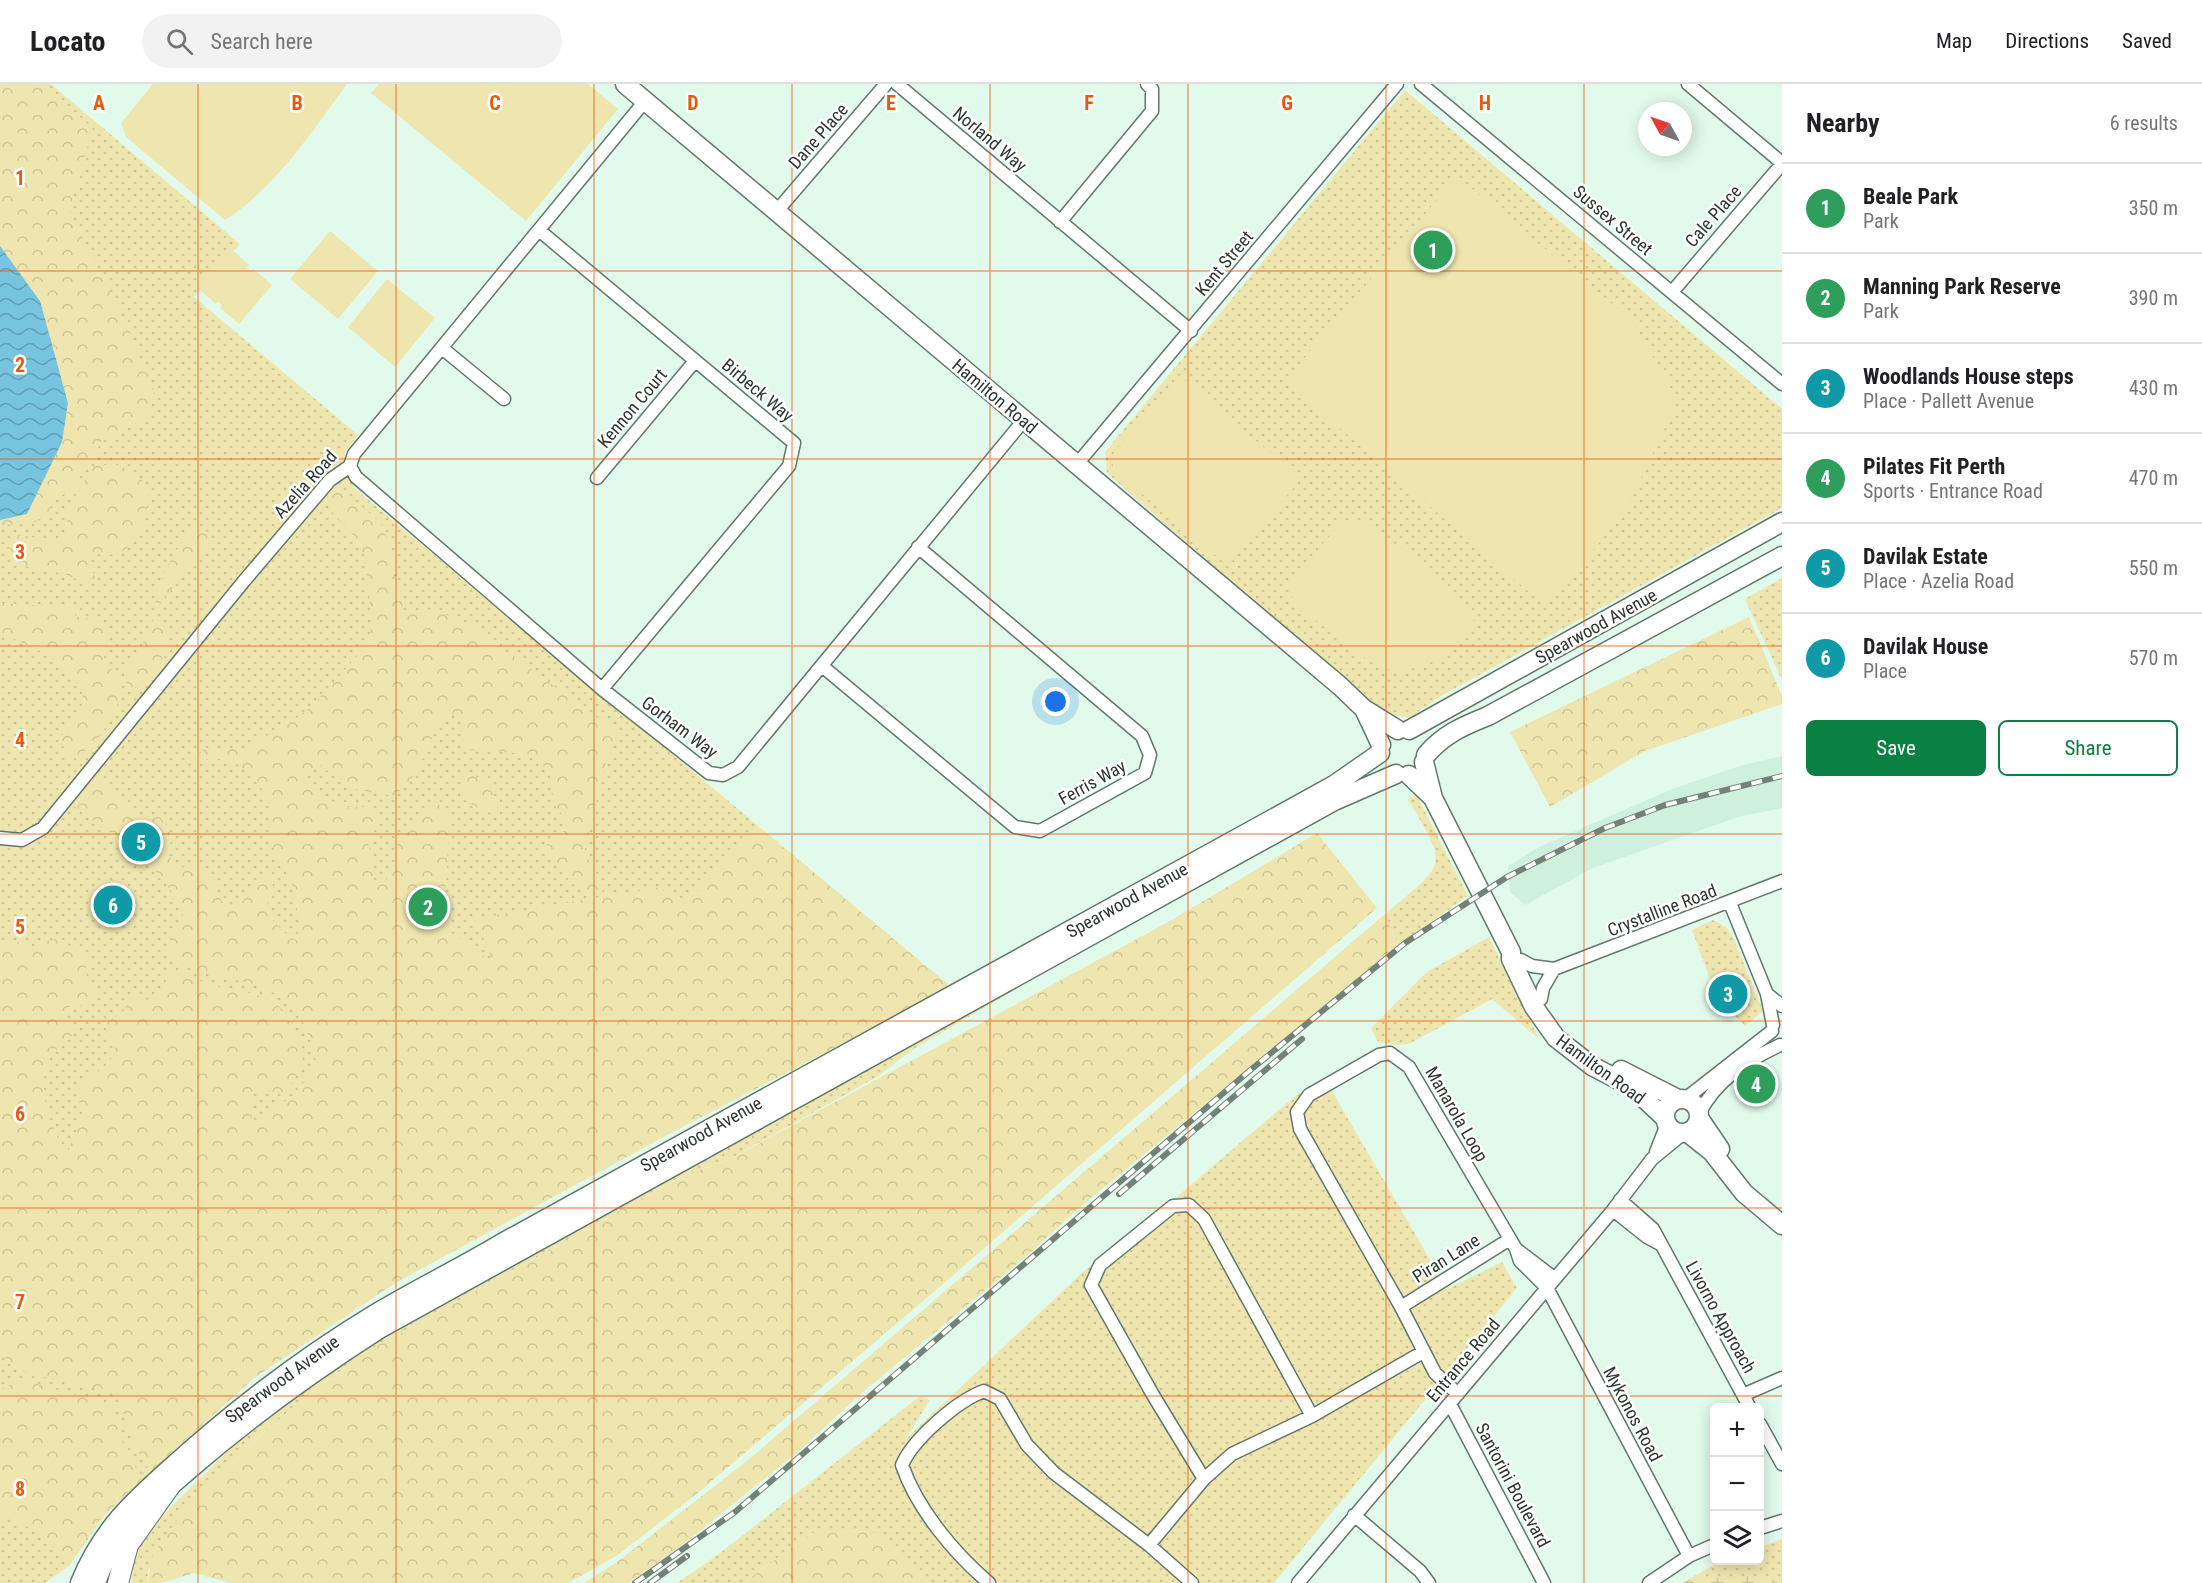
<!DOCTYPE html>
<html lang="en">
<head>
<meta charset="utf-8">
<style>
	body { margin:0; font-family:"Roboto Condensed",sans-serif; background:#f2f2f2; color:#202124 }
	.controls { position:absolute; right:18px; bottom:18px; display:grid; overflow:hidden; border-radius:9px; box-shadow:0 3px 15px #0003 }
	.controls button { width:54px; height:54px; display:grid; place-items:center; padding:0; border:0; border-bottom:2px solid #e0e0e0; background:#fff; color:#202124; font:30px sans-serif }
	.compass { position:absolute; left:1638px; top:18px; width:54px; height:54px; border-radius:50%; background:#fff; box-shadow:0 3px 15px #0003; rotate:310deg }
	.you { position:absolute; left:1056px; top:618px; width:21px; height:21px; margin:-15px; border:4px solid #fff; border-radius:50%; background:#1a73e8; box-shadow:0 0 0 9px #1a73e833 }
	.badge { display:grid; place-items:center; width:39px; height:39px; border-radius:50%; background:#0b8043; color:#fff; font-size:20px; font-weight:700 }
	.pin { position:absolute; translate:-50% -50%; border:3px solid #fff; box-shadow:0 2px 6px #0006 }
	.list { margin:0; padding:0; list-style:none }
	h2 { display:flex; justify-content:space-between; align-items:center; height:78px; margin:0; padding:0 24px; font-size:26px }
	h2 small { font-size:20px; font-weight:400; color:#757577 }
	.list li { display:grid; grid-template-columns:39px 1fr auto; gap:18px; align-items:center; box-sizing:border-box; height:90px; padding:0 24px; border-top:2px solid #e0e0e0 }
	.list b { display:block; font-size:22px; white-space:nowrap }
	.list p { margin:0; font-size:20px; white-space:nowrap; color:#757577 }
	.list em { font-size:20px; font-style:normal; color:#757577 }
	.actions { display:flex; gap:12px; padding:18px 24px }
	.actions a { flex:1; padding:14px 0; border:2px solid #0b8043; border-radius:9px; text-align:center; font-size:21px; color:#0b8043 }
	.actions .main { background:#0b8043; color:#fff }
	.icon { flex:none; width:33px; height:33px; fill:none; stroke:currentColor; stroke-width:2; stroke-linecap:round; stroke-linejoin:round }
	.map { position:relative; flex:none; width:1782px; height:1499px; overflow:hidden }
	header { display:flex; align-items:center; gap:36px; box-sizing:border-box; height:84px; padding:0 30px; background:#fff; border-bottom:2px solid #e0e0e0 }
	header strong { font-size:28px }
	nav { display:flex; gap:33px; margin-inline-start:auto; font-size:21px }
	.search { width:420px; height:54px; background:#f2f2f2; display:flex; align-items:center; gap:15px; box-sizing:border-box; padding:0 21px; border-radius:33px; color:#757577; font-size:22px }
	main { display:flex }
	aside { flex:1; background:#fff }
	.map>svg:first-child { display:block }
</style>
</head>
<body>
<header>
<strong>Locato</strong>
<div class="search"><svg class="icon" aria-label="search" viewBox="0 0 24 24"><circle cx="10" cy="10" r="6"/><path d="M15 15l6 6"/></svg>Search here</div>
<nav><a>Map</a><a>Directions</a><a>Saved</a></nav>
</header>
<main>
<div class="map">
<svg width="1782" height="1499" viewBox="0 0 1782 1499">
	<defs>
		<pattern id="grass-dots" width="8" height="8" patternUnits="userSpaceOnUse" patternTransform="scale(1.5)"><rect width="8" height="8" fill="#efe6af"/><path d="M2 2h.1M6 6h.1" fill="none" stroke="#cdc697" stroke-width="1.8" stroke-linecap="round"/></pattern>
		<pattern id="forest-crowns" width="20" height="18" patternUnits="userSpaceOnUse" patternTransform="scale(1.5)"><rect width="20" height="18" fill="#efe6af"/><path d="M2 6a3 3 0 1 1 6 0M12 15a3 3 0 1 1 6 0" fill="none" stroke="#cdc697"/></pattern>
		<pattern id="wetland-marsh" width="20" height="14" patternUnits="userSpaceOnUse" patternTransform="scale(1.5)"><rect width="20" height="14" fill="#efe6af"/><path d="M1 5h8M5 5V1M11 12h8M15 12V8" fill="none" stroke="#cdc697"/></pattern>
		<pattern id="water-waves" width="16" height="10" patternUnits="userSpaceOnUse" patternTransform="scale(1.5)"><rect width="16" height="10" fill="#77c4df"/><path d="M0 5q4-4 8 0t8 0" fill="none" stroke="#62a0b5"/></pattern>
	</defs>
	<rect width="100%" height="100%" fill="#e1faec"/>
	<!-- built -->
	<path fill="#d0f0de" d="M1782 672V724L1738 733 1593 784 1525 821 1510 808 1508 782 1539 763 1672 705 1743 681Z"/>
	<!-- grass -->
	<path fill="url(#grass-dots)" d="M0 0H51L240 160 194 213 358 351 344 369 354 404 951 903 814 970 395 1199 254 1294 108 1427 69 1482 45 1499H0Z
		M1405 6 1782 325V424L1441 612 1409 634 1379 627 1107 389 1105 368Z
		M1782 494V596L1745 515Z
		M1416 710 1468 812 1398 861 1385 830C1444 780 1451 785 1408 716Z
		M1713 836 1726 843 1733 853 1763 927 1745 942 1706 901 1710 895 1692 846Z
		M1127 840 912 966 877 993 726 1077 684 1091 357 1273 267 1345 183 1427 148 1487 147 1499H131L136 1466 152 1443 168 1426 265 1330 373 1257Z
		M1489 853 1539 955 1492 915 1409 960 1396 961 1378 958 1371 944 1427 888Z
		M1325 995 1447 1205 1502 1178 1517 1204 1274 1499H929L871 1447 812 1449 743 1499H677L719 1470 920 1312 930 1316 905 1356 1084 1187 1179 1111 1294 1013Z
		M1782 1455V1499H1683L1720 1477 1760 1476V1463Z"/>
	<!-- forest -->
	<path fill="url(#forest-crowns)" fill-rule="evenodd" d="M0 0H42L93 44 69 127 126 240 154 306 150 332 102 357 74 403 57 415 45 432 30 440 0 441V436L27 430 62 358 68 319 40 217 0 162Z
		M115 380 136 390 149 403C147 427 143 463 115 470 107 472 97 469 88 471L95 494 86 500 65 490 28 483 3 470 15 450 58 458 68 448 67 426 93 382Z
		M334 403H340L381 439 395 476 404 531 431 525 467 539 619 649 606 679 584 768 604 802 601 813 657 804 688 817 760 744 951 903 669 1050 395 1199 254 1294 150 1388 134 1361 117 1310 31 1290 17 1284 0 1269V857L8 854 35 865 47 857 60 854 91 878 86 884 87 893 96 905 94 916 87 922C76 921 66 920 63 932L72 943 73 950C67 958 58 963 53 970 33 1002 50 1036 63 1066L68 1067 83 1031C71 998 87 998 107 980 112 975 114 968 116 962L103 940 119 931 134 913 149 916 162 904 172 884C187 891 203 899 220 903 261 912 278 907 297 951 309 978 302 989 283 1009 271 1010 260 1005 248 1008L253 1020 251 1042 259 1041 267 1025 291 1014 317 981C311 963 309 944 297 929 270 892 226 900 188 883 180 879 172 873 165 868L183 831C165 782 116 753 75 723L73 718 94 693 139 732 158 731 172 749 169 772 177 784 202 781 209 786 221 817 234 822 249 812 270 783 273 802 266 825C273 838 286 853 301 858 296 832 300 794 275 778 276 767 271 757 269 745 268 738 271 729 269 722 257 684 221 661 185 684L204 665 244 664 290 639 312 622 370 558 371 529 365 474 356 454 331 427 327 411ZM453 629 461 636 463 666C499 668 560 661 551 716L564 733 565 746 544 763 572 800 600 813 475 835 494 880 451 848 439 828C452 792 445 765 450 728L437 720 397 756C397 777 398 786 381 800L373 797V779L368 759 379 737 378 730C360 719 364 724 347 722 334 721 315 707 307 697L308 687 320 681 348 704 393 712C417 698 429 660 440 635Z
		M196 439 207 448 209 460 155 525C156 492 177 466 196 439Z
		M0 519 69 523 77 533 102 537 108 550 103 576C108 582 116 588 118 595 127 626 98 656 76 675L68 671 59 655C67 645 80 633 82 620 91 583 26 562 0 548Z
		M155 533C158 537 164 543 166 548 175 568 148 601 129 606L124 591 143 560 145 549Z
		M1749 533 1782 612V620L1645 667 1550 723 1510 648Z
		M464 691C486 691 494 707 499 726L487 729 466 717 460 705Z
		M1317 749 1377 824 943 1200 700 1407 618 1471 568 1499H231L194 1489 161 1499H147L153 1470 183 1427 267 1345 357 1273 684 1091 726 1077 1170 837Z
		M1385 830 1398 861 1079 1124 1029 1170 863 1308 800 1366 675 1467 629 1499H584L617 1478 748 1376Z
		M15 1294 113 1321 128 1373 143 1393 93 1443 71 1480 41 1449 0 1431V1306L13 1299Z
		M872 1447 929 1499H743L812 1449Z"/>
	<!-- wetland -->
	<path fill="url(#wetland-marsh)" d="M1752 1491 1778 1499H1683L1686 1497Z"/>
	<!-- pitch -->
	<path fill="#efe6af" d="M153 0H347C311 49 276 103 225 136L126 53 121 39Z
		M379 0H588L618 25 526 137 371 9Z
		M1457 92 1633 237 1678 317 1624 430 1545 522 1285 297Z
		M330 147 378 187 338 235 290 195Z
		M230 164 249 181 247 184 251 187 253 185 272 201 239 240 220 224 222 221 218 218 216 220 197 203Z
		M387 195 435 234 395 283 348 243Z
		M1179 291 1301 395 1228 482 1113 386 1112 371Z
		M1343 436H1360L1409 469 1462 519 1477 542C1456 567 1421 592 1386 585 1372 583 1308 530 1293 518L1290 498Z"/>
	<!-- water -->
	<path fill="url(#water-waves)" d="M0 162 40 217 68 319 62 358 27 430 0 436Z"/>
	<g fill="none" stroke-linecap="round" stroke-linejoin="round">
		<!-- street casing -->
		<g stroke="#61776b" stroke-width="15">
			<path id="street" d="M897 0 1191 247
				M1421 0 1782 300
				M1688 0 1782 79
				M776 128 886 0
				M1060 138 1152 27V5L1147 0
				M540 147 794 359 789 382 602 605
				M1672 208 1782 80
				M442 264 504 315
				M1077 380 1397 0
				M350 382 356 393 602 605 709 689 723 691 738 683 1024 336
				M597 394 695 277
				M822 582 1015 743 1040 747 1145 689 1150 671 1142 652 918 463
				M0 754 22 756 43 744 244 497 330 396 350 382 354 370 645 17
				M1730 819 1767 910 1773 941
				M1521 876 1532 882 1554 885 1782 797
				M1767 910 1782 922
				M1541 915 1543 904 1554 885
				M1685 1015 1772 947
				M1699 1030C1716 996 1746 977 1780 961
				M1656 1068 1667 1040
				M1620 1116 1653 1145 1750 1324
				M1613 1126 1647 1153 1660 1160
				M1516 1165 1554 1194
				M1401 1223 1510 1155
				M1458 1310 1435 1289 1401 1223 1300 1045 1297 1028 1309 1011 1379 971 1390 969 1409 983 1516 1165 1520 1177 1547 1204 1689 1472
				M1743 1311 1782 1294
				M1450 1320 1544 1499
				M1312 1332 1204 1135 1189 1121 1173 1122 1100 1181 1091 1201 1153 1311 1204 1395 1232 1370 1312 1332 1423 1268
				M1760 1340 1782 1380
				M1354 1431 1420 1487 1429 1499
				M1760 1444 1782 1437
				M1149 1461 1204 1395
				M989 1499C954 1469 917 1425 902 1381 913 1355 957 1317 984 1307L1000 1315 1027 1361 1054 1389 1149 1461 1192 1499
				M1298 1499 1613 1126 1652 1075 1685 1048
				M1649 1499 1689 1472 1714 1461"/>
		</g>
		<!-- secondary casing -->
		<g stroke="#61776b" stroke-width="21">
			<path id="secondary" d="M625 0 1340 602 1364 625 1398 646
				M1364 625 1381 661
				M1409 646 1782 438
				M1426 671C1444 650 1463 642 1488 632L1782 472
				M1424 678 1433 714 1511 868V875L1534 923 1556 954 1592 982 1632 1003 1665 1034
				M1409 691 1432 713
				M1621 986 1678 1015
				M1665 1032a17 17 0 1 1 34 0a17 17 0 1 1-34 0Z
				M1699 1034 1720 1065
				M1687 1048 1712 1068 1744 1109 1782 1141
				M80 1499C104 1440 139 1412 185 1371 245 1318 307 1271 375 1230 417 1205 460 1184 502 1159L1334 701 1380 669
				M96 1499C111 1451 153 1417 190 1385 251 1332 314 1287 381 1244L1334 717 1396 690"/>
		</g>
		<!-- primary casing -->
		<g stroke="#61776b" stroke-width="22">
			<path id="primary" d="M118 1499 128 1461 170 1402"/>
		</g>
		<!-- street -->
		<use href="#street" stroke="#fff" stroke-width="12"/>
		<!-- secondary -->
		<use href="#secondary" stroke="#fff" stroke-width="18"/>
		<!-- primary -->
		<use href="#primary" stroke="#fff" stroke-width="20"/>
		<!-- rail casing -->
		<g stroke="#728279" stroke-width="6">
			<path id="rail" d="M1119 1110 1302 955
				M635 1499 735 1428 1248 988 1405 859 1507 793 1605 744 1665 721 1782 692
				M650 1499 687 1472"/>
		</g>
		<!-- rail -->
		<use href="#rail" stroke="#fff" stroke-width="4" stroke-dasharray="11" stroke-linecap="butt"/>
	</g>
	<!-- grid -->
	<path fill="none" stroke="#e8590c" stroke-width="1.5" stroke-opacity="0.55" d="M198 0V1499M396 0V1499M594 0V1499M792 0V1499M990 0V1499M1188 0V1499M1386 0V1499M1584 0V1499M0 187H1782M0 375H1782M0 562H1782M0 750H1782M0 937H1782M0 1124H1782M0 1312H1782"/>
	<g text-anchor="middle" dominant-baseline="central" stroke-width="5" stroke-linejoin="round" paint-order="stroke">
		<!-- street labels -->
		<g font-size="18" fill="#2d3731" stroke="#fff">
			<text transform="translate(818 52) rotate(-49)">Dane Place</text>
			<text transform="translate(990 55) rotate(40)">Norland Way</text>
			<text transform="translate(1713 132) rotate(-49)">Cale Place</text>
			<text transform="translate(1613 136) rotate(40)">Sussex Street</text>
			<text transform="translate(1224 179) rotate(-50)">Kent Street</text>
			<text transform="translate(758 306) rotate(40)">Birbeck Way</text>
			<text transform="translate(995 312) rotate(40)">Hamilton Road</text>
			<text transform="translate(632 324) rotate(-50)">Kennon Court</text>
			<text transform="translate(305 400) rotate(-48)">Azelia Road</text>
			<text transform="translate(1596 542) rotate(-29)">Spearwood Avenue</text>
			<text transform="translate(680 643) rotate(37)">Gorham Way</text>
			<text transform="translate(1092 698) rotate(-29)">Ferris Way</text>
			<text transform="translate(1127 816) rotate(-29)">Spearwood Avenue</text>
			<text transform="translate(1662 826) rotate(-21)">Crystalline Road</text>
			<text transform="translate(1601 985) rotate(36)">Hamilton Road</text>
			<text transform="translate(1457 1030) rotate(60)">Manarola Loop</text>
			<text transform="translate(701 1050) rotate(-29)">Spearwood Avenue</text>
			<text transform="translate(1446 1174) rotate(-32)">Piran Lane</text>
			<text transform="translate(1721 1233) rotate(61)">Livorno Approach</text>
			<text transform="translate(1463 1276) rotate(-50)">Entrance Road</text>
			<text transform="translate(282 1295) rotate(-36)">Spearwood Avenue</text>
			<text transform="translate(1633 1330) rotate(62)">Mykonos Road</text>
			<text transform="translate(1513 1401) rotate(62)">Santorini Boulevard</text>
		</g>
	</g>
	<g font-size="20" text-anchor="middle" font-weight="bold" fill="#e8590c" stroke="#fff" stroke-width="5" stroke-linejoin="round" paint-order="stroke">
		<text x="99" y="26">A</text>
		<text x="297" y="26">B</text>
		<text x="495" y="26">C</text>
		<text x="693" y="26">D</text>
		<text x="891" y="26">E</text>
		<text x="1089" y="26">F</text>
		<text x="1287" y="26">G</text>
		<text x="1485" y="26">H</text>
		<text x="20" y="101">1</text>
		<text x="20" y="288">2</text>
		<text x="20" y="475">3</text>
		<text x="20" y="663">4</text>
		<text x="20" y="850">5</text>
		<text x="20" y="1037">6</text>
		<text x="20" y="1225">7</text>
		<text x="20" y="1412">8</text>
	</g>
</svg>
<div class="controls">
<button>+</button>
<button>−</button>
<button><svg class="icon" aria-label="layers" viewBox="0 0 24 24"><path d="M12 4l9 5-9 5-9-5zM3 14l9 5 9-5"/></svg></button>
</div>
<svg class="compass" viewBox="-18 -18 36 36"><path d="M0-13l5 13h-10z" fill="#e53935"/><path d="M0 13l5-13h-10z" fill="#757577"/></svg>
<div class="you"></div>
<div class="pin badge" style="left:1433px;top:166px;background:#2e9e5b">1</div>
<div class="pin badge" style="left:428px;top:823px;background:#2e9e5b">2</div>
<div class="pin badge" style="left:1728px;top:910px;background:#0f9aa8">3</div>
<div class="pin badge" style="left:1756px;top:1000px;background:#2e9e5b">4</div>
<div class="pin badge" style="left:141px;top:758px;background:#0f9aa8">5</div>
<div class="pin badge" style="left:113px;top:821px;background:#0f9aa8">6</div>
</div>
<aside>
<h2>Nearby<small>6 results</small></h2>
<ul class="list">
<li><span class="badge" style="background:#2e9e5b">1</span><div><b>Beale Park</b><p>Park</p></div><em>350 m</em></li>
<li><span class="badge" style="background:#2e9e5b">2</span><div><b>Manning Park Reserve</b><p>Park</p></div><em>390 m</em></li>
<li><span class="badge" style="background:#0f9aa8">3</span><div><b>Woodlands House steps</b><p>Place · Pallett Avenue</p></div><em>430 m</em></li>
<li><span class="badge" style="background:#2e9e5b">4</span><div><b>Pilates Fit Perth</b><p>Sports · Entrance Road</p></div><em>470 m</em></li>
<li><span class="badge" style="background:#0f9aa8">5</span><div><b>Davilak Estate</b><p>Place · Azelia Road</p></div><em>550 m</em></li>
<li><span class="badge" style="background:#0f9aa8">6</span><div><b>Davilak House</b><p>Place</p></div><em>570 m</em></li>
</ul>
<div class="actions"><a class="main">Save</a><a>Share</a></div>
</aside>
</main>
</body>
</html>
